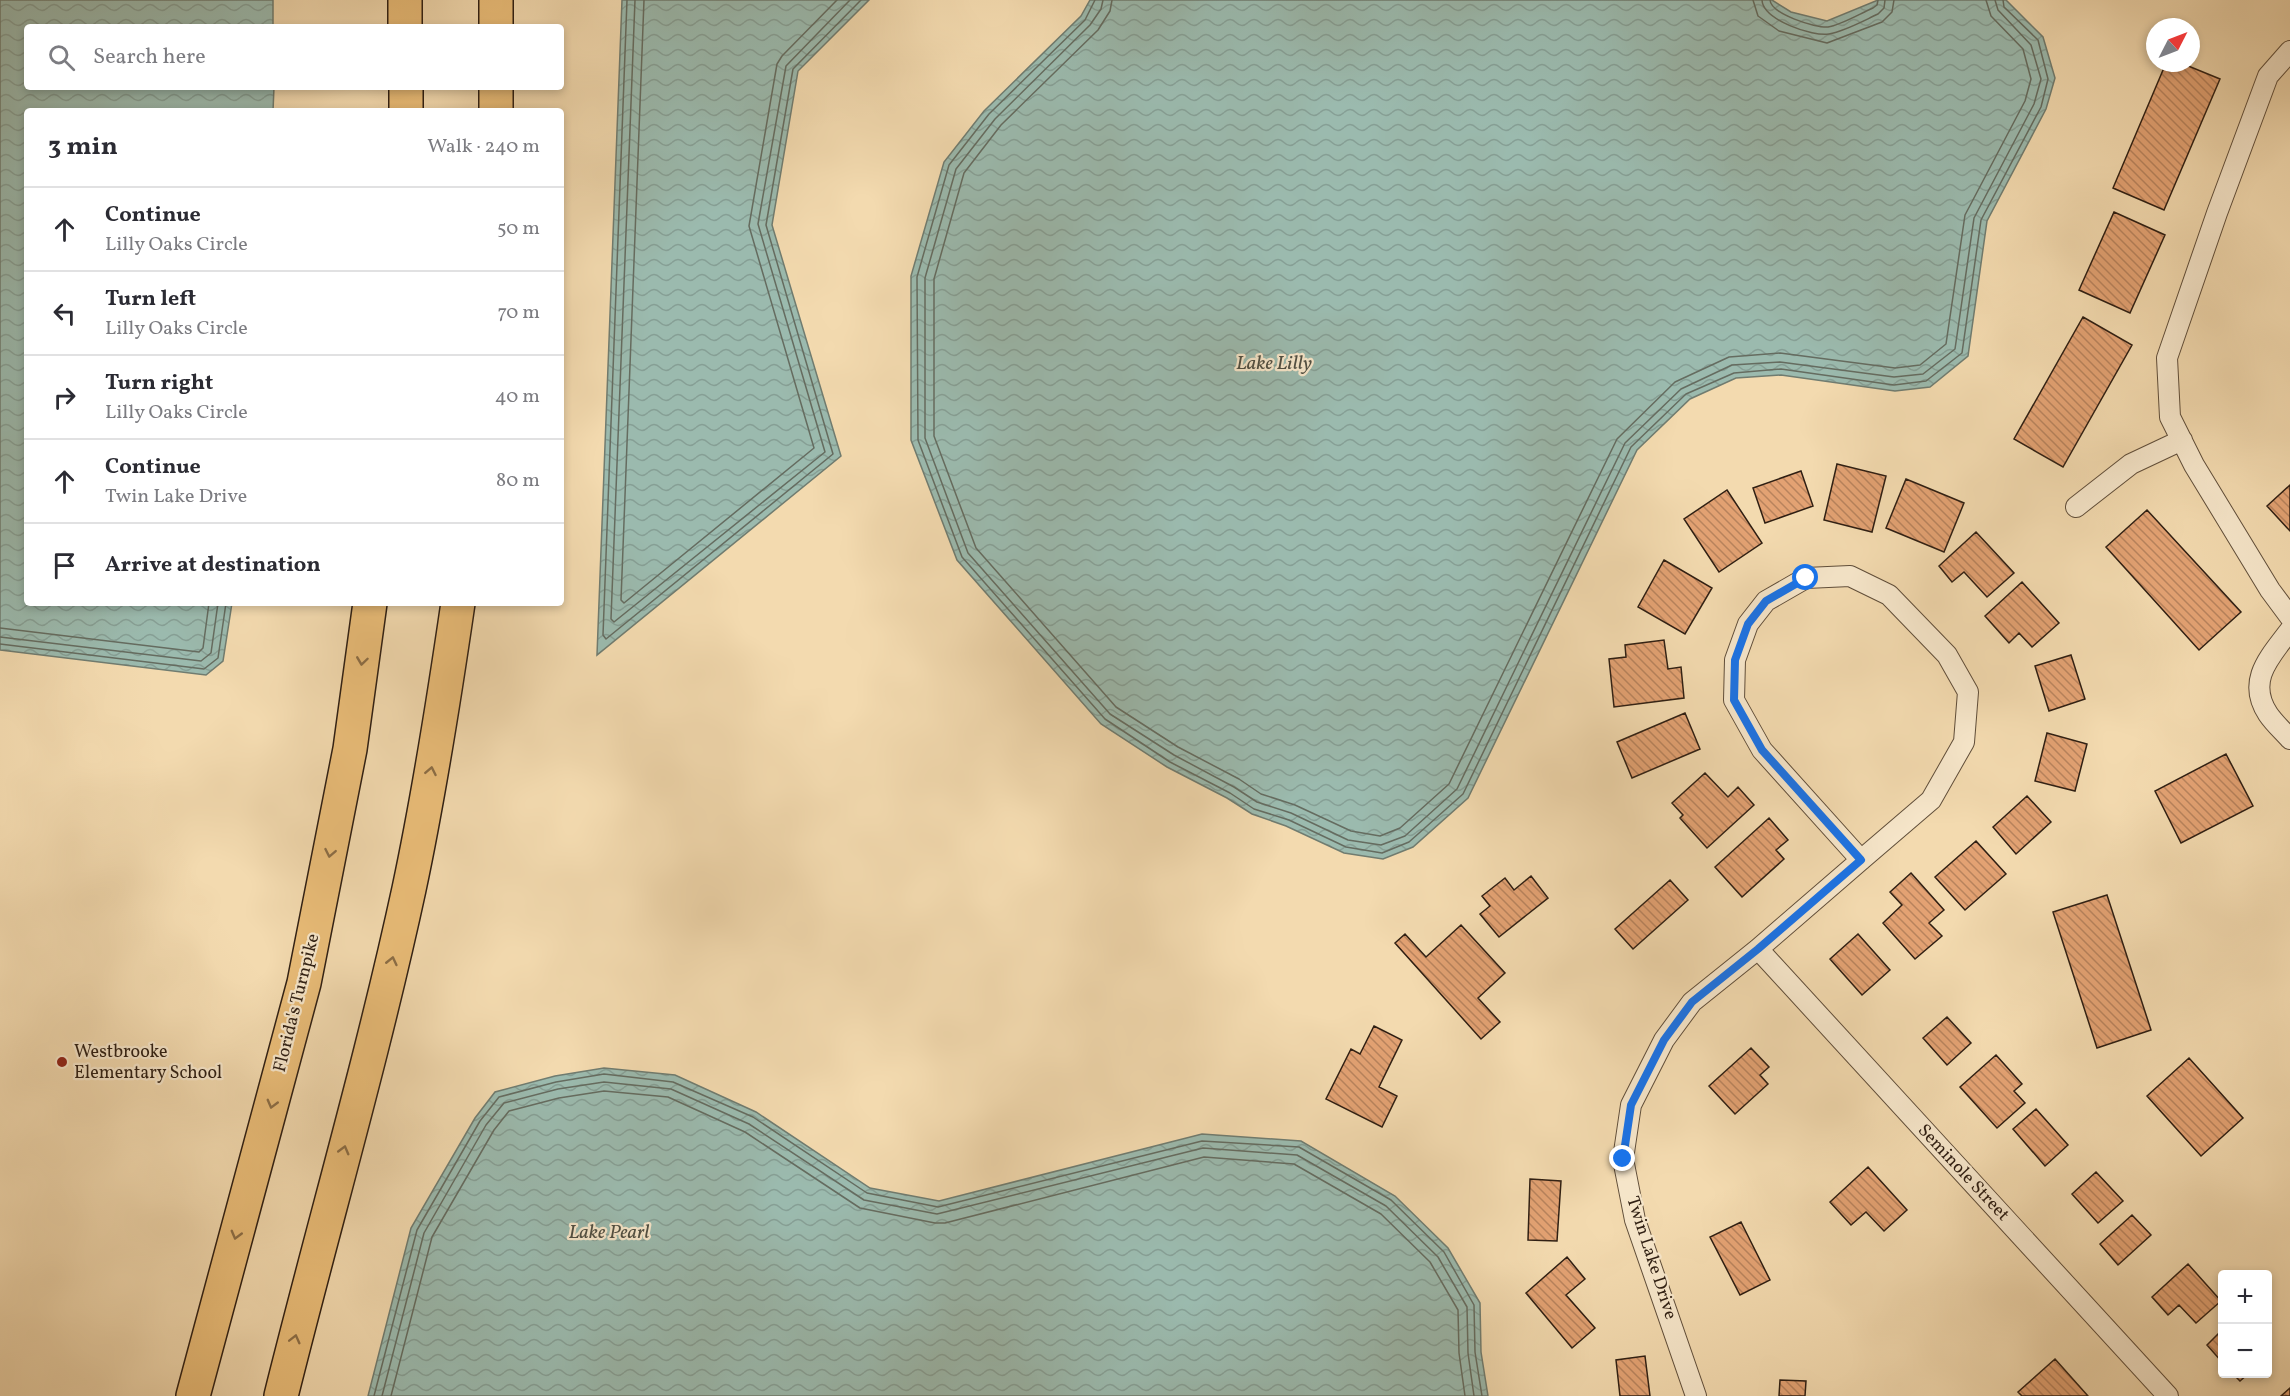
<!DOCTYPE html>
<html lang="en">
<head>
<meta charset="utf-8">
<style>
	body { margin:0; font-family:Vollkorn,serif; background:#f7f7f7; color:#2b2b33 }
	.controls { position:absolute; right:18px; bottom:18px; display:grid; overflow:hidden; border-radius:6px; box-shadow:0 3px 9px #0003 }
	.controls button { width:54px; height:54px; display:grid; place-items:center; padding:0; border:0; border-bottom:2px solid #e1e1e2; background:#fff; color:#2b2b33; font:30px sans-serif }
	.compass { position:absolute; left:2146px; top:18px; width:54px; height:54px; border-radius:50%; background:#fff; box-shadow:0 3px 9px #0003; rotate:48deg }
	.stop { position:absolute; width:18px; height:18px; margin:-14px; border:4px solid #1a73e8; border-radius:50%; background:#fff }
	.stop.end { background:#1a73e8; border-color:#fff; box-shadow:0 2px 6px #0008 }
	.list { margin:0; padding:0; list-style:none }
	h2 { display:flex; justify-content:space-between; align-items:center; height:78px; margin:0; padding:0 24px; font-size:26px }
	h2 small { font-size:20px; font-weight:400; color:#7c7c81 }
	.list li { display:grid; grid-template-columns:39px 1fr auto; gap:18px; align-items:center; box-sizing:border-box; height:84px; padding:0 24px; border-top:2px solid #e1e1e2 }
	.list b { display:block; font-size:22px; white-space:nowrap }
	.list p { margin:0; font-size:20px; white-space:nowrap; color:#7c7c81 }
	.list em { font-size:20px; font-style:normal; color:#7c7c81 }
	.icon { flex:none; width:33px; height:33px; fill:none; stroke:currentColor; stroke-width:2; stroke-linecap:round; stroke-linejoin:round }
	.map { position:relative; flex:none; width:2290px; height:1396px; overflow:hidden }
	.search { position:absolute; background:#fff; box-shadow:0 3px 9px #0003; left:24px; top:24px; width:540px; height:66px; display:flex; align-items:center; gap:15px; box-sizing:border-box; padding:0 21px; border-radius:6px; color:#7c7c81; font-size:22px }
	.panel { position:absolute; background:#fff; box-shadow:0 3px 9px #0003; left:24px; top:108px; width:540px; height:498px; border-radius:6px }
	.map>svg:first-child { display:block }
</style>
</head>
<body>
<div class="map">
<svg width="2290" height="1396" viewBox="0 0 2290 1396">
	<defs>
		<pattern id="water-waves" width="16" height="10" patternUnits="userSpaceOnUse" patternTransform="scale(1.5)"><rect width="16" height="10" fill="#9bbaae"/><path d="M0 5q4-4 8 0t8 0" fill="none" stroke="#869f95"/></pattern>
		<pattern id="building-back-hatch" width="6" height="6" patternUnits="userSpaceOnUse" patternTransform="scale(1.5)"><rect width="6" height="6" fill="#e3a273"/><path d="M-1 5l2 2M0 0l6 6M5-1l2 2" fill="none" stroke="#b8835d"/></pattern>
	</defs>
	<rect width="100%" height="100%" fill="#f3daaf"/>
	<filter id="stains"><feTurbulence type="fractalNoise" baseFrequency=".00333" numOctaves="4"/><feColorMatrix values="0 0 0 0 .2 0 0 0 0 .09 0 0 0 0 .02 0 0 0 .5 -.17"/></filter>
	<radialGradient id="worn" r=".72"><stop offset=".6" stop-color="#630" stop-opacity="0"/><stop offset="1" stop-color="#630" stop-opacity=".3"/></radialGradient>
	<!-- water -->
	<path fill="url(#water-waves)" stroke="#707c70" stroke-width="1.5" d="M0 0H273V27H27V87H274L273 111H27V603H232L223 661 206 675 0 650Z
		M622 0H869L798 71 772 225 841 456 597 655Z
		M1090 0H1772L1791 12 1827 21 1878 0H2006L2043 37 2055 78 2046 109 1987 221 1968 356 1930 387 1895 391 1781 375 1736 378 1690 399 1637 450 1468 798 1413 847 1383 859 1344 853 1286 826 1252 814 1227 798 1167 767 1101 724 957 560 911 440V276L944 162 984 111 1081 16Z
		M604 1068 675 1075 756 1112 870 1188 939 1201 1202 1134 1301 1141 1395 1196 1448 1248 1480 1303 1481 1352 1488 1396H368L411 1228 475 1118 495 1092 555 1076Z"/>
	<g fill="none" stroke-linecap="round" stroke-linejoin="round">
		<!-- shore -->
		<path stroke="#656c60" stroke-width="1.5" d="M627 0 603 635 606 639 833 454 766 225 793 69 861 0
			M635 0 611 619 614 622 825 452 758 224 786 66 850 0
			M644 0 621 600 624 603 814 448 749 226 777 64 782 56 837 0
			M1095 0 1085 20 989 114 949 165 917 277 918 440 962 557 1105 719 1170 762 1230 793 1254 809 1289 820 1346 847 1382 853 1409 842 1463 794 1631 447 1686 394 1734 373 1781 369 1894 385 1926 381 1962 353 1981 220 2041 107 2048 79 2038 40 2004 7 2003 0
			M1103 0 1101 9 1090 25 995 119 956 169 925 278V438L968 553 1110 714 1174 755 1234 787 1257 802 1291 813 1348 840 1381 845 1405 836 1457 789 1625 443 1681 389 1732 365 1780 362 1894 377 1923 374 1955 349 1974 218 2034 104 2041 79 2031 45 1998 10 1995 0
			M1112 0 1110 11 1098 30 1001 125 964 173 934 279V436L976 548 1116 707 1178 747 1239 779 1261 794 1295 805 1351 831 1380 836 1400 828 1449 784 1617 439 1675 382 1729 357 1780 353 1895 368 1920 365 1946 344 1965 215 2025 101 2031 79 2023 49 1991 16 1986 0
			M1753 0 1758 16 1779 31 1827 43 1882 22 1892 12 1894 0
			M1762 0C1763 20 1813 37 1829 34 1845 31 1863 21 1878 14L1884 8 1885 0
			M1770 0C1771 14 1815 28 1828 27 1841 25 1861 13 1873 8L1877 5 1878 0
			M0 628 199 652 203 648 209 603
			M0 637 201 661 211 653 218 603
			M0 644 204 669 218 658 226 603
			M374 1396 417 1230 480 1121 499 1097 556 1082 604 1074 673 1082 753 1117 867 1193 938 1207 1202 1141 1299 1147 1391 1200 1444 1252 1474 1305 1475 1352 1482 1396
			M382 1396 424 1233 486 1125 504 1103 558 1089 604 1082 671 1089 749 1124 864 1200 937 1214 1203 1148 1297 1155 1386 1206 1438 1257 1467 1307 1468 1353 1474 1396
			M391 1396 432 1237 494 1130 509 1111 559 1098 604 1091 668 1097 745 1132 860 1208 935 1223H945L1204 1157 1294 1164 1381 1214 1430 1262 1458 1310 1459 1353 1465 1396"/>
	</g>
	<!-- building -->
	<path fill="url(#building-back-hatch)" stroke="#2f1f13" stroke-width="1.5" d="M2166 63H2181L2220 79 2164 210 2113 188Z
		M2114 212 2165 235 2130 313 2079 290Z
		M2083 317 2132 345 2063 467 2014 439Z
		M1837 464 1886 476 1872 532 1824 520Z
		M1801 471 1813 506 1765 523 1753 488Z
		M1906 479 1964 503 1944 552 1886 528Z
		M2290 485V531L2267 506Z
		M1727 490 1762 543 1719 572 1684 519Z
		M2147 510 2241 612 2199 650 2106 547Z
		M1976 532 2014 573 1987 597 1964 572 1952 582 1939 566Z
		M1664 560 1712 588 1685 634 1638 607Z
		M2022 582 2059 623 2032 647 2019 633 2009 643 1985 616Z
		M1664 640 1668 669 1681 667 1684 698 1614 707 1609 659 1626 657 1625 645Z
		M2071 655 2085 699 2049 711 2035 666Z
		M1685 713 1700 749 1632 778 1617 742Z
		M2047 733 2087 744 2075 791 2035 781Z
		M2226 754 2253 806 2181 843 2155 791Z
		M1705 773 1728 797 1738 787 1754 805 1707 848 1680 818 1683 815 1672 803Z
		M2027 796 2051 822 2016 854 1993 827Z
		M1769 818 1788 840 1776 850 1784 859 1742 897 1715 867Z
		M1976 841 2006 874 1965 910 1935 877Z
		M1911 873 1944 910 1929 923 1942 936 1915 959 1883 923 1902 905 1890 892Z
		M1531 876 1548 898 1499 937 1480 914 1490 906 1482 896 1505 878 1514 890Z
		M1670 880 1688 900 1633 949 1615 929Z
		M2107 895 2151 1030 2097 1048 2053 912Z
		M1461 925 1505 973 1478 998 1500 1022 1481 1039 1395 943 1405 934 1426 957Z
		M1858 934 1890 970 1862 995 1830 959Z
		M1947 1017 1971 1043 1947 1065 1923 1038Z
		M1374 1026 1402 1040 1379 1087 1397 1096 1382 1127 1326 1099 1351 1049 1360 1054Z
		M1751 1048 1769 1067 1760 1075 1768 1084 1735 1114 1709 1086Z
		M1996 1055 2022 1084 2014 1091 2025 1103 1997 1128 1960 1087Z
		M2189 1058 2243 1118 2201 1156 2147 1096Z
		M2036 1109 2068 1145 2045 1166 2013 1129Z
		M1868 1167 1907 1210 1884 1231 1866 1212 1851 1225 1830 1202Z
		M2096 1172 2123 1201 2098 1223 2072 1194Z
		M1530 1179 1561 1181 1557 1241 1528 1240Z
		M2132 1215 2151 1235 2118 1265 2100 1244Z
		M1741 1222 1770 1280 1740 1295 1710 1237Z
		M1567 1257 1585 1279 1566 1295 1595 1328 1572 1348 1526 1293Z
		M2188 1264 2221 1301 2196 1323 2179 1305 2168 1315 2152 1297Z
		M2222 1330V1362L2207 1345Z
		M1645 1356 1650 1396H1620L1616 1360Z
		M2055 1359 2088 1396H2022L2018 1392Z
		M2233 1374H2248L2240 1381Z
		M1780 1380 1806 1381 1805 1396H1779Z
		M2290 1388V1396H2281Z"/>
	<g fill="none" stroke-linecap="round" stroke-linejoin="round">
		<!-- minor casing -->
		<g stroke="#604e3a" stroke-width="22">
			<path id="minor" d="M2290 51 2268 76 2217 213 2167 358 2170 417 2194 465 2270 590 2290 617
				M2076 507 2131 464 2182 440
				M2290 630C2270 657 2246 680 2268 714 2274 723 2283 731 2290 739
				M1758 949 2168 1396
				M1696 1396 1635 1220 1623 1159 1631 1105 1664 1040 1692 1002 1758 949 1861 860 1931 800 1964 742 1968 692 1947 655 1889 595 1850 576 1806 578 1766 601 1748 624 1735 660 1734 700 1762 750 1861 860"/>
		</g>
		<!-- motorway casing -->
		<g stroke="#2f1f13" stroke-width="36">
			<path id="motorway" d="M405 0V27
				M496 27V0
				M406 87V111
				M496 111V87
				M193 1396 304 983 350 749 370 603
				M281 1396C323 1227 372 1060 409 889 429 795 444 699 458 603"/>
		</g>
		<!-- minor -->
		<use href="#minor" stroke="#f7e7cb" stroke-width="20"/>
		<!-- motorway -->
		<use href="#motorway" stroke="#eabd78" stroke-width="33"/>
	</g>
	<!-- one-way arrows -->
	<defs><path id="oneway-chevron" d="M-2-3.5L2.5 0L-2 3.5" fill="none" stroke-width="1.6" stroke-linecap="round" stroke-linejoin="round" transform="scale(1.5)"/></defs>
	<g stroke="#8c6e46">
		<use href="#oneway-chevron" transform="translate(362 661) rotate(98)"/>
		<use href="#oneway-chevron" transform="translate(431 771) rotate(-79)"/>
		<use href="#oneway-chevron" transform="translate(330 853) rotate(101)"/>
		<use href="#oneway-chevron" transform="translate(392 961) rotate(-77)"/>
		<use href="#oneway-chevron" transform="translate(272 1104) rotate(105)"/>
		<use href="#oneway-chevron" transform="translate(344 1150) rotate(-75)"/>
		<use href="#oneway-chevron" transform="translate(236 1235) rotate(105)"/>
		<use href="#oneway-chevron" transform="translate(295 1339) rotate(-76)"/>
	</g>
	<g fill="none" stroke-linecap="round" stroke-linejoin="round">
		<!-- route -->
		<path stroke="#1a73e8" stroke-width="8" d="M1623 1159 1631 1105 1664 1040 1692 1002 1758 949 1861 860 1762 750 1734 700 1735 660 1748 624 1766 601 1806 578"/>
	</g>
	<!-- markers -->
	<circle fill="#8f2418" stroke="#f7e7cb" stroke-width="2" cx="62" cy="1062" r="6"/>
	<g text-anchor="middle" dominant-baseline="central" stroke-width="4.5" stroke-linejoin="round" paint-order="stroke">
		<!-- street labels -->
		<g font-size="18" fill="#2f1f13" stroke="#f7e7cb">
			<text transform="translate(297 1003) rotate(-76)">Florida's Turnpike</text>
			<text transform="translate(1963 1173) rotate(47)">Seminole Street</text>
			<text transform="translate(1651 1258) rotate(72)">Twin Lake Drive</text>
		</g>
		<!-- poi labels -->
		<g font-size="18" fill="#2f1f13" stroke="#f7e7cb" text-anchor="start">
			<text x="74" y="1052">Westbrooke<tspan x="74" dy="21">Elementary School</tspan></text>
		</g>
		<!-- water labels -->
		<g font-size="20" font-style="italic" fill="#4f4e42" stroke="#f7e7cb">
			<text x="1274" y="364">Lake Lilly</text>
			<text x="609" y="1233">Lake Pearl</text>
		</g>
	</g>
	<rect width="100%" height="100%" filter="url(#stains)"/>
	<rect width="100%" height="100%" fill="url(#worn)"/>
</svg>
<div class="controls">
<button>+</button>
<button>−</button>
</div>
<svg class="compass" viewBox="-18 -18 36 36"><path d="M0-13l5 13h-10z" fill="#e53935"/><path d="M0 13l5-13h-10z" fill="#7c7c81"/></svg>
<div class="stop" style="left:1806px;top:578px"></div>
<div class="stop end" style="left:1623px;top:1159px"></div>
<div class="search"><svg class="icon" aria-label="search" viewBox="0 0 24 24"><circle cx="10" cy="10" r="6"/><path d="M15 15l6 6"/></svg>Search here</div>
<section class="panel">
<h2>3 min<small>Walk · 240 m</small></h2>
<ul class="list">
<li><svg class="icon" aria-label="ahead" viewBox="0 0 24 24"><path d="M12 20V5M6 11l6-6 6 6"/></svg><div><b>Continue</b><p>Lilly Oaks Circle</p></div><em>50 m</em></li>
<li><svg class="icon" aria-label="left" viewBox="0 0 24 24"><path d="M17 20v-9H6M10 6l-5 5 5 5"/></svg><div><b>Turn left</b><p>Lilly Oaks Circle</p></div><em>70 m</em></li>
<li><svg class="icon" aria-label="right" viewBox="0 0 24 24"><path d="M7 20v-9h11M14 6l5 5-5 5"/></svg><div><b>Turn right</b><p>Lilly Oaks Circle</p></div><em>40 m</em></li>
<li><svg class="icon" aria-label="ahead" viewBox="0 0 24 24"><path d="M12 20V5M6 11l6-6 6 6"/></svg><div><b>Continue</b><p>Twin Lake Drive</p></div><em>80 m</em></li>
<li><svg class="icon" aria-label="arrive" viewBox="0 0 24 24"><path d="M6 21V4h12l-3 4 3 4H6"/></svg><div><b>Arrive at destination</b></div></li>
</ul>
</section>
</div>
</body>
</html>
